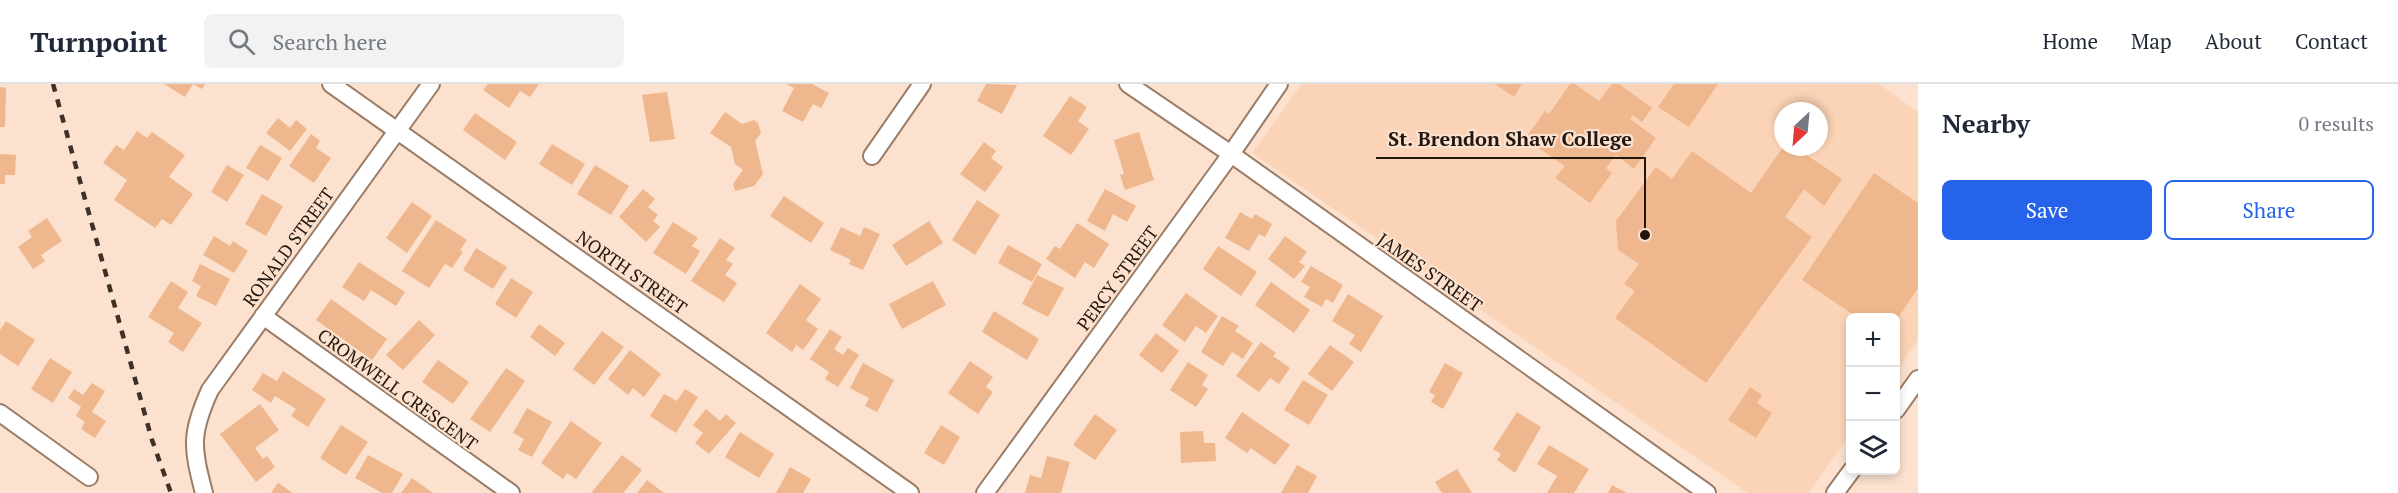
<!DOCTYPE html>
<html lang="en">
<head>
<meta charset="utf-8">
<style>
	body { margin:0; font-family:"PT Serif",serif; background:#f2f2f3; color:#1f2937 }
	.controls { position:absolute; right:18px; bottom:18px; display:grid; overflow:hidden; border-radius:9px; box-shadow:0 3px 9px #0003 }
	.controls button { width:54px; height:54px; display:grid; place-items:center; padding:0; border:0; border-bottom:2px solid #e0e1e3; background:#fff; color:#1f2937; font:30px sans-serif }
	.compass { position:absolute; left:1774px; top:18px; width:54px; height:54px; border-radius:50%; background:#fff; box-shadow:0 3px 9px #0003; rotate:206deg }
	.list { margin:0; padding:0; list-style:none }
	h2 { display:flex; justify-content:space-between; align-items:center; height:78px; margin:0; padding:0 24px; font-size:26px }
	h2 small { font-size:20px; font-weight:400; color:#747a83 }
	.actions { display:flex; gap:12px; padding:18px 24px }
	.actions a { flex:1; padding:14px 0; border:2px solid #2563eb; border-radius:9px; text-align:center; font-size:21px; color:#2563eb }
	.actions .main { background:#2563eb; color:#fff }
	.icon { flex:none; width:33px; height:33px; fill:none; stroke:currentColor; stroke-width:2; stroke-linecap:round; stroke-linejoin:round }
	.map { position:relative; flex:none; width:1918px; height:409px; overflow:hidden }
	header { display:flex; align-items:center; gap:36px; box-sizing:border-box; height:84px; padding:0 30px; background:#fff; border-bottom:2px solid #e0e1e3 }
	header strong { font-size:28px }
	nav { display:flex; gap:33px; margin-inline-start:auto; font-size:21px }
	.search { width:420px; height:54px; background:#f2f2f3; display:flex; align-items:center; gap:15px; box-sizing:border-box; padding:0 21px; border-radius:9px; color:#747a83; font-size:22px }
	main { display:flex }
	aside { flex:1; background:#fff }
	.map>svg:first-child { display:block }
</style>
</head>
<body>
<header>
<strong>Turnpoint</strong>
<div class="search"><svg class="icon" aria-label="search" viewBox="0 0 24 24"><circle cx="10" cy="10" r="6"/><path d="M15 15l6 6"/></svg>Search here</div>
<nav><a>Home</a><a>Map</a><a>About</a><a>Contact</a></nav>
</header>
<main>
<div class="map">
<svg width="1918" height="409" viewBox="0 0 1918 409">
	<rect width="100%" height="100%" fill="#fce1ce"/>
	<!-- built -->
	<path fill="#fbd3b6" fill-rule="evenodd" d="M1302 0H1879L1918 28V256L1896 287V234H1850V350L1809 409H1748L1252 69ZM1783 27H1819V63H1783Z"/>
	<!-- building -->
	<path fill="#efb78d" d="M164 0H205L202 5 193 0 185 13Z
		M488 0H539L530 13 520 7 509 24 483 6Z
		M786 0H812L829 9 821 24 813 20 803 38 782 27 794 4Z
		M986 0 1017 1 1002 30 977 17Z
		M1495 0H1522L1514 13Z
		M1570 0H1575L1599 17 1612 0H1619L1652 24 1642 38 1633 31 1630 35 1656 54 1634 85 1616 71 1606 84 1612 89 1590 119 1555 94 1565 82 1525 55 1545 27 1549 30Z
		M1674 0H1718L1689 43 1658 23Z
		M0 3 6 4 5 43H0Z
		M667 8 675 55 650 58 642 11Z
		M1070 12 1087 23 1078 37 1089 45 1071 71 1043 52Z
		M725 28 742 40 754 36 758 39 761 49 755 57 763 90 754 102 735 107 733 100 743 86 735 80 731 63 710 49Z
		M475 29 517 58 505 76 463 46Z
		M278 34 290 44 296 36 307 45 290 67 266 49Z
		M137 47 147 54 152 48 185 71 169 93 193 110 171 141 162 135 155 144 114 116 127 96 103 79 116 61 124 66Z
		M1139 48 1154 96 1125 106 1120 91 1124 90 1114 56Z
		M311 50 320 57 316 64 331 74 314 99 289 82Z
		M984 58 996 67 991 74 1003 83 985 108 960 90Z
		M552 60 585 80 572 101 539 80Z
		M260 61 282 74 268 97 246 84Z
		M1783 63H1795L1842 95 1824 122 1804 105 1785 133 1812 153 1706 299 1615 234 1635 207 1624 200 1639 180 1618 166 1616 137 1656 83 1672 95 1692 67 1751 109Z
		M0 70 16 71 15 91H5V100H0Z
		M227 81 244 91 227 118 211 108Z
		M595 81 629 102 611 131 577 110Z
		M1874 89 1918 119V204L1896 237V234H1858L1802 196Z
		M643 105 655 115 648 123 658 131 653 137 660 143 646 158 619 133Z
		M1105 105 1136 122 1127 138 1113 130 1105 147 1087 137Z
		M262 110 283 122 266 152 245 140Z
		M784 112 824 139 811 159 770 132Z
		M977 116 1000 131 975 171 952 156Z
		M412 118 432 132 407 169 386 154Z
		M1240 128 1252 135 1255 130 1272 140 1265 153 1259 150 1249 167 1225 154Z
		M47 134 62 157 41 171 45 177 33 185 18 163 32 153 28 147Z
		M436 136 467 156 460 166 463 168 452 184 445 180 429 204 402 187Z
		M929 137 943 159 906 182 892 161Z
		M673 138 698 154 692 162 700 167 686 190 653 169Z
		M1077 139 1109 160 1094 184 1085 178 1075 194 1046 175 1055 162 1060 165Z
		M841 143 860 152 864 143 880 150 863 186 849 180 851 176 830 166Z
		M214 152 230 162 233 157 248 167 234 189 203 171Z
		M1285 152 1307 168 1299 178 1305 182 1294 195 1268 175Z
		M720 154 735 164 726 176 733 180 725 191 737 199 724 218 691 197Z
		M1008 161 1042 180 1032 198 998 179Z
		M1218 162 1257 188 1241 212 1203 185Z
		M476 164 507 183 493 205 463 186Z
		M359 178 405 208 396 222 371 206 364 217 342 203Z
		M200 180 230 195 216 222 196 212 201 202 192 197Z
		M1311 182 1343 201 1333 219 1326 215 1322 223 1304 213 1310 203 1301 198Z
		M1037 191 1064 204 1048 233 1022 220Z
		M511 194 533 208 516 234 495 220Z
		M171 197 188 208 178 224 202 239 183 268 168 258 174 249 148 233Z
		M933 197 946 221 902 245 889 220Z
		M1271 198 1310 226 1294 249 1255 221Z
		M800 200 821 215 806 236 818 245 803 266 796 261 792 268 766 249Z
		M1186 209 1218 232 1206 249 1196 242 1185 258 1162 241Z
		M1348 210 1383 232 1361 268 1349 260 1355 251 1332 237Z
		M331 215 387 255 372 276 316 236Z
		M994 227 1039 255 1027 276 982 248Z
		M1222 232 1239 242 1235 247 1253 259 1243 275 1232 268 1223 282 1201 268Z
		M419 236 435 251 403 286 386 271Z
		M6 237 35 256 18 282 0 270V246Z
		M539 240 565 259 555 272 530 253Z
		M830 245 842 253 834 265 843 271 848 264 859 271 838 303 825 295 829 288 810 275Z
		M602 247 624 263 594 301 573 285Z
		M1156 249 1179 267 1162 289 1139 271Z
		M1261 258 1276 269 1273 272 1290 284 1279 300 1270 294 1259 308 1236 292Z
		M1330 261 1354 278 1332 307 1308 290Z
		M630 266 661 290 644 313 633 304 628 311 608 295Z
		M50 274 72 288 53 319 31 305Z
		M438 276 469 298 453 320 422 298Z
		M970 277 993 293 986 303 993 308 978 330 948 309Z
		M1188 278 1208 291 1202 301 1208 305 1196 323 1170 306Z
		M863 279 894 296 877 328 865 322 869 314 850 304Z
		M1445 279 1463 289 1443 325 1431 318 1435 311 1429 308Z
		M506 284 525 297 490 348 470 335Z
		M283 287 326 315 308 343 291 332 296 325 275 312 271 319 252 306 263 289 277 297Z
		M1303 296 1328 311 1309 341 1284 326Z
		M92 299 105 307 92 328 106 337 95 354 81 345 85 338 76 332 81 323 68 314 74 305 83 311Z
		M1750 303 1762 311 1757 319 1772 329 1756 354 1728 336Z
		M685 305 698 313 676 349 650 332 664 310 677 317Z
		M260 320 279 346 255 364 263 375 267 372 275 383 256 398 220 350Z
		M527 324 552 338 532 373 518 366 524 355 513 349Z
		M706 325 720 337 726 330 736 339 709 370 695 359 703 349 693 341Z
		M1242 328 1290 361 1275 381 1251 364 1247 369 1225 354Z
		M1517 328 1541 343 1515 389 1497 376 1501 370 1493 365Z
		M1095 330 1117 346 1095 376 1073 361Z
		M571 337 602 359 576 395 567 389 563 395 541 379Z
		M341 341 368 358 346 391 320 374Z
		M941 341 960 353 944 381 924 369Z
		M1203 347 1204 359H1215L1216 377 1181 379 1180 348Z
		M740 348 774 370 759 394 725 373Z
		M1549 361 1589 385 1574 409H1547L1557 392 1537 380Z
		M368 371 403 390 392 409H382L355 394Z
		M622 371 642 386 623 409H591Z
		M1047 372 1070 378 1061 409H1025L1030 391 1041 394Z
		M1297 381 1317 392 1308 409H1281Z
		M790 383 811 395 803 409H776Z
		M1457 385 1472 409H1442L1435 398Z
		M412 394 433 409H401Z
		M647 396 664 409H637Z
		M278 399 293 409H271Z
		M1612 401 1627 409H1608Z"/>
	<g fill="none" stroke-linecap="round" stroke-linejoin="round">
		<!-- street casing -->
		<g stroke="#9b7d67" stroke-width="20">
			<path id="street" d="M331 0 910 409
				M1128 0 1231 70 1707 409
				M872 72 922 0
				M263 232 511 409
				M1896 326 1918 295
				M0 329 89 393
				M204 409C192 363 190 350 210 306L431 0
				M985 409 1231 70 1279 0
				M1835 409 1852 386"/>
		</g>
		<!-- street -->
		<use href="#street" stroke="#fff" stroke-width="16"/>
		<!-- rail -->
		<path stroke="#3e3127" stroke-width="4.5" stroke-dasharray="8 8" stroke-linecap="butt" d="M53 0 152 356 171 409"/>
	</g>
	<g text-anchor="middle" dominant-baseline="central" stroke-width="4.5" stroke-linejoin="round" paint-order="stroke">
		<!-- street labels -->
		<g font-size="18" fill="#22170e" stroke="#fce1ce">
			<text transform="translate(288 163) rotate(-54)">RONALD STREET</text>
			<text transform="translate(632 188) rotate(35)">NORTH STREET</text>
			<text transform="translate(1430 188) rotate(35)">JAMES STREET</text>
			<text transform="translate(1117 194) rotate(-54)">PERCY STREET</text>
			<text transform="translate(398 305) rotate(36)">CROMWELL CRESCENT</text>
		</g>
	</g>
	<!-- callouts -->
	<path fill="none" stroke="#22170e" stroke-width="2" d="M1645 151L1645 74H1376"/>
	<circle fill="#22170e" stroke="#fce1ce" stroke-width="2" cx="1645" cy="151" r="6"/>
	<g font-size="20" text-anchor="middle" font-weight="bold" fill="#22170e" stroke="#fce1ce" stroke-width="4.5" stroke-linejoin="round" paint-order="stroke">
		<text x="1510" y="62">St. Brendon Shaw College</text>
	</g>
</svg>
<div class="controls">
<button>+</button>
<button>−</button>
<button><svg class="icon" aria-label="layers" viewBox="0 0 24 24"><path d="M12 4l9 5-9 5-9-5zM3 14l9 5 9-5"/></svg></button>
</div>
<svg class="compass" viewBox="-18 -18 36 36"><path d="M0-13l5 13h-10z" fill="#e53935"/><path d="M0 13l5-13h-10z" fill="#747a83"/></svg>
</div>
<aside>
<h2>Nearby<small>0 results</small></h2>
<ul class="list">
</ul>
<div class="actions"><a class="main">Save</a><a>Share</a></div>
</aside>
</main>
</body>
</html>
